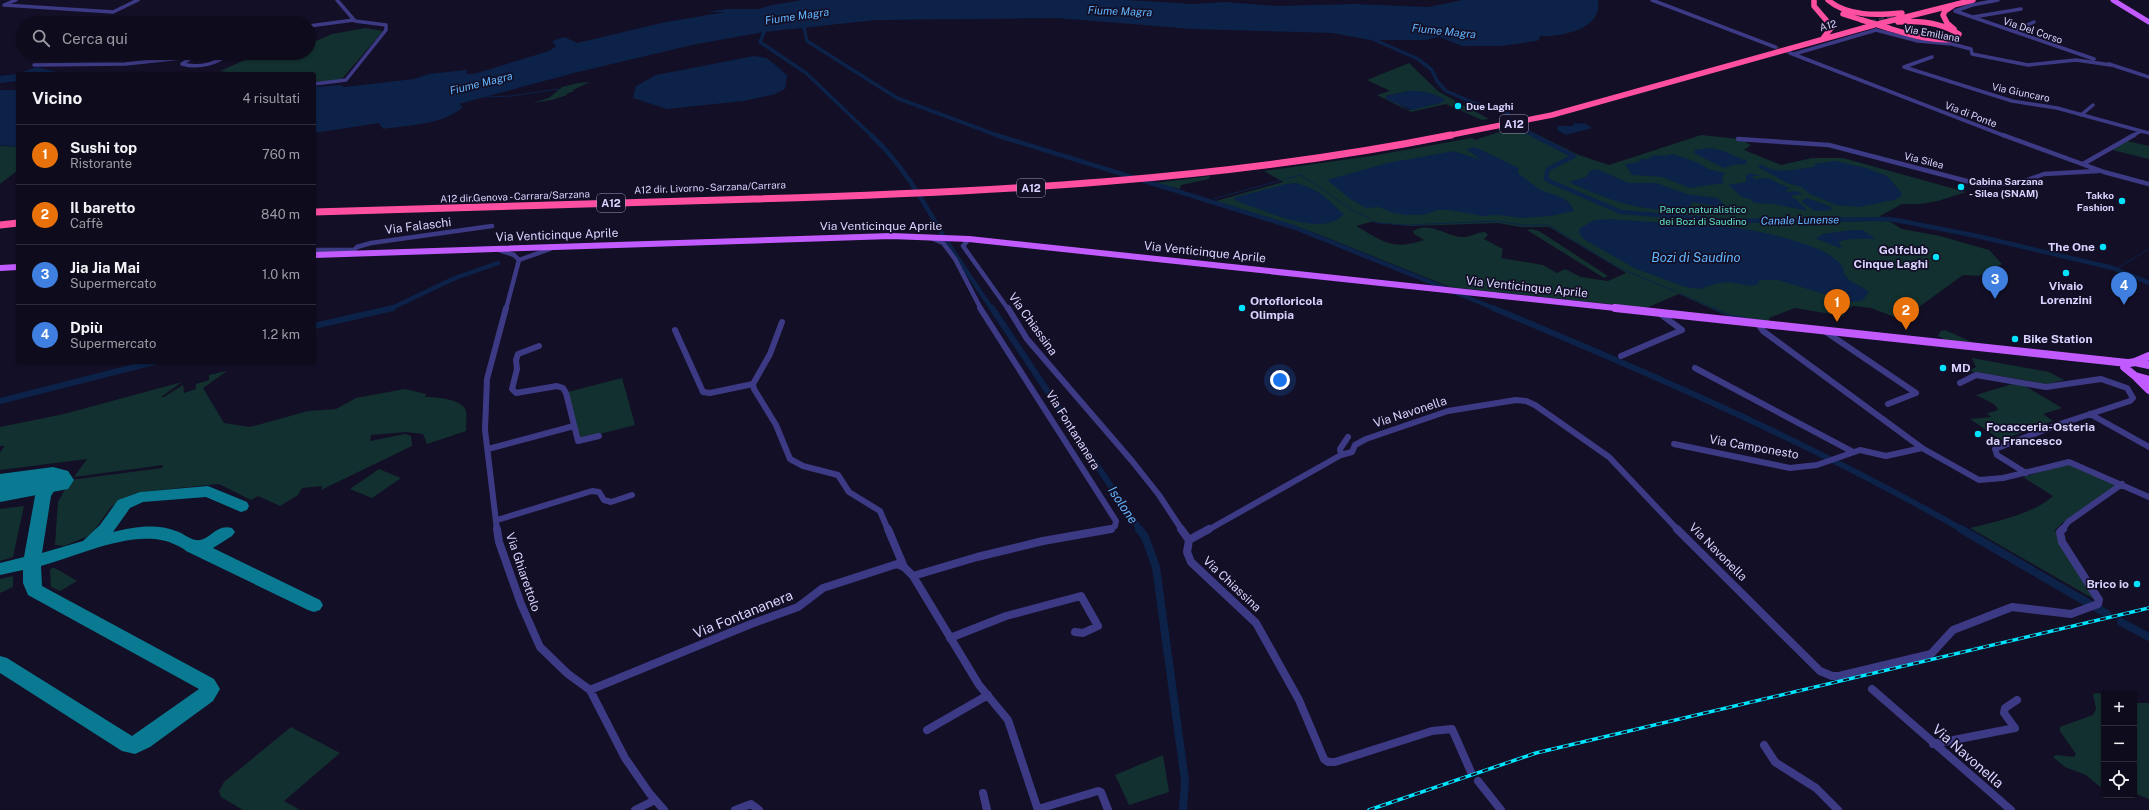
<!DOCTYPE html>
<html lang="it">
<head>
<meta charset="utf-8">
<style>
	body { margin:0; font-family:"Public Sans",sans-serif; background:#1c1929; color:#f1f3f6 }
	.controls { position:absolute; right:12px; bottom:12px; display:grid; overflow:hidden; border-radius:4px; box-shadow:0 1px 3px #0004 }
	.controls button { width:36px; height:36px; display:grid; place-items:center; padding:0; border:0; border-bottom:1px solid #2e2b3b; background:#0e0b1c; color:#f1f3f6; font:20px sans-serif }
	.you { position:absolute; left:1280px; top:380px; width:14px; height:14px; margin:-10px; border:3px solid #fff; border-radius:50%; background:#1a73e8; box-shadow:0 0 0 6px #1a73e833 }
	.badge { display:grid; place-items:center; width:26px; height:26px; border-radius:50%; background:#00e5ff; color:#fff; font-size:13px; font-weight:700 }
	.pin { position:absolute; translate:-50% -33px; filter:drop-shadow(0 1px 2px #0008) }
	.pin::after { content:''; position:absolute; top:21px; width:14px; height:12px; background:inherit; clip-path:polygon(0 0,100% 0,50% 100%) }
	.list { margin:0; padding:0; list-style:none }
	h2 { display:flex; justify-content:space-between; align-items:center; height:52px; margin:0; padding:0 16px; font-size:17px }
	h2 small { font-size:13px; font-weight:400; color:#9b9ba3 }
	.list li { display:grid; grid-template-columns:26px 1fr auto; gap:12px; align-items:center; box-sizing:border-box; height:60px; padding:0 16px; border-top:1px solid #2e2b3b }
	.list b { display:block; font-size:15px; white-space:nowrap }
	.list p { margin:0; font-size:13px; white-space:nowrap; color:#9b9ba3 }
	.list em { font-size:13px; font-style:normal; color:#9b9ba3 }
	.icon { flex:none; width:22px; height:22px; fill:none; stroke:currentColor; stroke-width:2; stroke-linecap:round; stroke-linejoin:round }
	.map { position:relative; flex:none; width:2149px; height:810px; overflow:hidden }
	.search { position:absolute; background:#0e0b1c; box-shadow:0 1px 3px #0004; left:16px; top:16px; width:300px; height:44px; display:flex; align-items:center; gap:10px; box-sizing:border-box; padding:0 14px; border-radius:22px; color:#9b9ba3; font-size:15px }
	.panel { position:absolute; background:#0e0b1c; box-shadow:0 1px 3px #0004; left:16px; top:72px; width:300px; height:292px; border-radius:4px }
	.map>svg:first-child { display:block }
</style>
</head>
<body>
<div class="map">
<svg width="2149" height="810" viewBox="0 0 2149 810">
	<rect width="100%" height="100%" fill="#130f26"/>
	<!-- green -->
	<path fill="#12302f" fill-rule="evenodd" d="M366 28 383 31 341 80 314 82V74H238L220 71 261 53H309V44L332 34Z
		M1409 63 1439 92 1489 119 1482 120 1446 104 1411 112 1377 95 1390 91 1367 80ZM1410 91 1430 95 1440 103 1408 110 1386 96Z
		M590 82 573 90 574 91 566 94 567 95 552 100 532 103 549 98 562 87 578 83Z
		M1524 128 1579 155 1609 165 1701 135 1739 139 1751 145 1744 150 1781 165 1812 158H1843L1966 192 1938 201 1920 204H1902L1880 216 1902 229 1940 236 1989 250 2002 264 1979 276 1963 275 1912 312 1914 316 1897 318 1871 308 1853 306 1845 311 1843 316 1795 308 1769 318V323L1734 319 1679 294 1646 308 1450 287 1315 233 1216 201 1283 182 1264 171 1371 156 1472 138 1475 140 1499 132ZM1371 222 1411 226 1498 223 1521 227H1549L1626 273 1608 281 1581 277 1565 269 1557 273 1543 265 1501 258 1503 249 1484 239 1488 235 1485 232C1477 232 1470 238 1461 237 1445 235 1429 221 1413 231L1414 234 1424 240C1391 251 1383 241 1356 226Z
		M2127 141 2149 146V159L2108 149Z
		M0 146 18 147V170L0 184Z
		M1210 176 1209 179 1181 185 1180 189 1155 183Z
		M1531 229 1539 231 1608 276 1604 278 1527 230Z
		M1945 330 1974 343 1947 341 1938 336 1941 331Z
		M1972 358 2049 372 2064 380 2047 384 1969 371 1976 367Z
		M227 371 203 388 224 423 250 427 308 411 336 409 356 398 405 389 426 394 425 397C436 397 463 399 466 411 467 417 466 425 466 431L427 444 423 434 406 432 371 435 370 441 405 434 411 436 412 446 321 490 322 486 302 488 298 495 280 506 258 496 251 500 219 484 139 492 126 497 111 507 91 535 64 546 55 545 58 502 70 480 162 468 163 465 74 477 87 459 0 470V452L5 446H0V427L64 414 182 382 161 397H164L183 385 184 393 196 389V384L209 380V375Z
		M622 378 635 425 580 439 568 392Z
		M2012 384 2025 386 2062 408 2043 414 2053 421 2001 440 1970 419 1991 417 1987 413 1996 411 1998 409 1994 404 1976 395Z
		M2069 464 2112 481 2116 486 2061 524 2055 530 2060 545 2094 599 1970 528C1996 522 2033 514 2053 496L2023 477Z
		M379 469 401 478 372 498 350 489Z
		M24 506 13 557 0 561V509Z
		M52 568H55L77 581 60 591 51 587 50 570Z
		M13 576V587L0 593V579Z
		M2097 693 2104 694V790L2086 775 2065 767 2053 757 2056 755 2074 757 2076 754 2060 731V727L2093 715 2096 709 2093 694Z
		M2134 703H2149V799L2134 793Z
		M291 727 340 753 284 801 300 810H243L221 797 219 791 224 782Z
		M1163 755 1169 792 1129 805 1115 775Z"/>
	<!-- water -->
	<path fill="#0c2248" d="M802 0H1128L1193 4 1225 2 1274 6 1355 4 1428 7 1463 0H1598C1603 29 1563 37 1540 36L1539 40 1536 41 1502 46H1462L1439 37 1425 40H1370L1332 33 1193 29 1056 18 876 20 764 32 692 45 574 73 459 104 463 107C442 125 409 125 383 129L379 123 314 133V87L341 85 344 87 414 79 429 74 465 70H467L466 74H474L549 51 556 46 552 41 565 37 577 43 666 22 726 12H708L727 9H759L772 5Z
		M754 56 767 58 787 75 785 89 775 94 744 101 667 109 633 98 636 86 656 75Z
		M37 67 64 74H18V81L0 83V76L16 74Z
		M0 90H18V147L0 145Z
		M1410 91C1418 90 1439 94 1445 100L1440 103 1412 110 1386 99V96Z
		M1574 123 1586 124 1592 128 1566 135 1557 130 1558 126H1573Z
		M1475 147 1519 168 1518 173C1525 178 1533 185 1541 190 1554 196 1569 196 1574 211L1551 216 1522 218 1498 215 1482 216 1449 210H1437L1423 215H1407L1393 213 1379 207 1366 208 1350 199 1327 180 1387 163 1454 151 1481 160 1466 149Z
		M1710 148C1725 149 1734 157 1747 161V164L1733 165 1723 168 1694 153 1695 150Z
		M1673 154 1699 163 1708 169 1725 173 1722 178 1724 183 1690 188 1662 177 1632 175 1625 164 1639 162 1640 159H1648L1654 155 1663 156Z
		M1835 161 1866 168 1887 176 1901 192 1902 196 1894 200 1859 207 1836 205 1810 194 1801 187 1787 183 1758 167 1761 165C1780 175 1793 169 1813 167L1815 166 1814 164Z
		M1597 169 1629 183H1656L1687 194 1717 198 1723 203V208L1693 202 1686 210C1642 212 1609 201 1569 182L1586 177 1590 171Z
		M1751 173 1761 176H1752L1754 179 1768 178 1791 189 1786 190 1787 192 1796 191 1803 194 1790 196 1797 200 1808 211 1773 204 1754 203C1750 197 1745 199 1740 196 1736 192 1733 189 1728 185L1746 182V175Z
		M1296 183C1306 186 1317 190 1325 197 1332 202 1336 209 1344 214 1325 236 1278 216 1256 208 1248 205 1239 203 1233 198L1286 184Z
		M1807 198 1830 206 1832 210 1814 211 1801 201Z
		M1611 219C1675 225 1740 221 1801 243 1817 248 1832 253 1843 267 1844 283 1859 283 1869 292L1862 301 1850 302 1778 280H1759V284L1750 286 1728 282 1715 284 1700 289 1685 287 1634 268 1585 240 1580 235 1579 229 1594 220Z
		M1852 230H1863L1876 239C1866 239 1845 238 1838 242L1842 246 1840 248 1815 238 1821 236 1822 234Z"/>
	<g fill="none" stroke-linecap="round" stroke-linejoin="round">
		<!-- stream-far1 -->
		<path stroke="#0c2248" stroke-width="1" d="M486 97 511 96 558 89
			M1285 179 1301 175 1351 209 1369 218
			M1213 199 1282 180
			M1203 200 1209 199
			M1371 220 1378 223 1406 225 1498 221 1522 225H1548L1617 267 1676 292
			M2116 269 2149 249
			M1681 294 1716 309"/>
		<!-- stream -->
		<path stroke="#0c2248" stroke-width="1.5" d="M1713 308 1729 315 1746 318"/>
		<!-- canal-far3 -->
		<path stroke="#0c2248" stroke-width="3.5" d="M802 19 807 41 897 98 999 136
			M767 25 760 42 806 73 872 136
			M1366 36 1418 59 1432 70 1437 81 1446 91 1474 103 1505 111 1509 115
			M1523 130 1535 136"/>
		<!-- canal-far2 -->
		<path stroke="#0c2248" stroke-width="4.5" d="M871 135C901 163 921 197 941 232 957 258 975 284 992 309
			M996 135 1296 228 1445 288
			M1533 135 1574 156 1548 169 1546 178 1549 181 1621 212 1730 221 1888 219 1901 221 1977 236 2113 268 2149 283
			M1454 292 1496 309
			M390 309 455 278 498 263"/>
		<!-- canal-far1 -->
		<path stroke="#0c2248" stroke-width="6" d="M992 308 1140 530
			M1493 308C1654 375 1811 443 1963 530
			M314 326 393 308
			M0 401 154 362"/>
		<!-- canal -->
		<path stroke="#0c2248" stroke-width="8" d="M1139 529 1145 537 1156 567 1185 781 1183 810
			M1961 529 2107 614
			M2121 622 2149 637"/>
		<!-- taxiway -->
		<path fill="#0a7a92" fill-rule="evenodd" d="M53 475 59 476 61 480 51 496 42 553 83 541 100 525 118 500 140 492 208 486 247 502 249 506 247 510 241 512 206 497 143 502 130 508 113 532C132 527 157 523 176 531 183 533 189 539 196 540 209 542 216 523 232 528L235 532 232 536 213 548 320 600 323 605 320 610 314 612 308 610 186 551C183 548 180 547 176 545 138 526 79 556 41 566L42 586 214 679 220 689 213 701 150 747 135 754 122 751 0 673V656L7 658 132 736 199 689 28 595 23 583V570L0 575V563L24 557 35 496 47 476Z"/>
		<!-- runway -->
		<path fill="#0a7a92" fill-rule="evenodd" d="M53 467 68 471 74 480 68 489 0 502V474Z"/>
		<!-- minor-tunnel -->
		<path stroke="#312d47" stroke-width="3.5" stroke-dasharray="3.5 2" stroke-linecap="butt" d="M1775 47 1790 53"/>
		<!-- highway-tunnel -->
		<path stroke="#312d47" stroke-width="5.5" stroke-dasharray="5.5 3" stroke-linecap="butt" d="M1871 23 1903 14"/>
		<!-- minor-far3 -->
		<path stroke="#3d3a85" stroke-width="3.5" d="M16 0 4 5 113 12 138 0
			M1652 0 1775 47
			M1998 0 1972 5 1955 11 2094 59
			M1973 17 2021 9
			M309 26 354 20
			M2012 31 2034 22
			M1790 53 2005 136
			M1794 54 1876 30 1918 41 1952 44 1971 49 1972 54 2028 65 2076 60 2111 65
			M1932 57 1904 67 2012 101 2057 108 2141 131
			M191 58 182 64C201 69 216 63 232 53
			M2109 64 2149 77
			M34 65 125 64 201 56
			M314 84 346 80 386 30V25L355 21 337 0
			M2081 115 2093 105
			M2132 136 2141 131 2149 133"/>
		<!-- minor-far2 -->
		<path stroke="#3d3a85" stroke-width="4.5" d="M2003 135 2104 172 2149 184
			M1738 139 1829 145 1982 185 2019 183 2044 174 2098 171
			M2083 164 2134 135
			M931 238 943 243 955 259 981 309
			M969 239 963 246 1008 309
			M314 250H353
			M499 250 514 255 519 260
			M350 254 357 247 371 243 492 226
			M519 260 550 249
			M506 309 519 260"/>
		<!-- minor-far1 -->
		<path stroke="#3d3a85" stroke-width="6" d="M980 308 1116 521 1115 526 1110 530
			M1008 308 1027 339 1132 461 1159 495 1182 530
			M1758 324 1763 331 1922 448
			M675 330 703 392 710 393 753 384 770 354 782 322
			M1826 332 1916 393 1888 404
			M539 346 518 354 516 360 517 369 512 389 516 393 557 386 563 388 566 393 578 441 599 436
			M1621 356 1682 330 1659 313
			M1695 368 1853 452
			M1960 383 1976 375 2046 387 2101 379 2127 388 2133 398 2130 401 2060 424 1995 449 1997 455 2026 473
			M753 384 754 389 776 425 790 459 803 466 838 475 849 492 880 511 888 530
			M2090 414 2149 447
			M1674 444 1790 468 1817 465 1860 450 1886 456 1922 448 1979 480 2003 478 2069 462 2149 497
			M488 449 574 426
			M1341 455 1340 449 1348 437
			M497 520 592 491 599 492 604 500 611 502 632 495
			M497 530 485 430 487 379 506 308
			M1208 530 1341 455 1352 452 1355 445 1366 439 1448 411 1516 400 1526 401 1535 405 1609 457 1678 530
			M2062 530 2068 522 2122 484"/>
		<!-- minor -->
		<path stroke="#3d3a85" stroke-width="8" d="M497 529 499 542 521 604 540 647 568 674 590 690 625 758 650 794 664 810
			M888 529 904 567
			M1181 529 1189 540 1187 552 1191 562 1256 623 1299 700 1324 759 1328 762H1335L1432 731 1452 729 1471 772
			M1677 529 1820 671 1832 676H1839L1931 654 1953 630 2012 607 2071 614 2098 604 2099 600 2062 542 2060 532 2063 529
			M1189 540 1209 529
			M913 576 979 685 1008 720 1038 810
			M950 638 1006 616 1081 596 1098 626 1083 633 1075 632
			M1872 689 2011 810
			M590 690 751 624 798 607 823 588 897 564 904 567 913 576 977 557 1043 541 1111 529
			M927 730 988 695
			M1933 744 2015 728 2004 713 2005 708 2017 700
			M1764 745 1775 762 1816 788 1838 810
			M1478 781 1501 810
			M983 793 987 810
			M1038 809 1098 791 1101 792 1108 810
			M635 810 655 800
			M735 810 751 804 759 810"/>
		<!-- major-far2 -->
		<path stroke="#c25bff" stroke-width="5" d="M2113 0 2149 22"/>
		<!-- major-far1 -->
		<path stroke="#c25bff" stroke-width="6" d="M314 255 891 236 969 239 1625 309
			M0 268 18 267"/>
		<!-- major -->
		<path stroke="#c25bff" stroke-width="8" d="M1615 308 2127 363
			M2135 362 2149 356
			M2149 365 2135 362 2124 364V367L2135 376 2149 380
			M2137 378 2149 390"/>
		<!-- highway-far1 -->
		<path stroke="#ff4fa3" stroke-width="5.5" d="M1814 0V6L1832 27 1824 37
			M1828 0C1847 17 1878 15 1902 13
			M1954 5 1945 11 1943 15 1947 23 1954 29
			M1843 14 1862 20
			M1898 22C1920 20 1940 22 1959 34
			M1878 24 1973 0
			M1888 28C1911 35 1932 42 1956 39L1959 34
			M1446 136 1552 115 1874 25"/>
		<!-- highway -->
		<path stroke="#ff4fa3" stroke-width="7" d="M314 212C461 208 608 203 755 199 989 192 1222 181 1451 135
			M0 225 18 223"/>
		<!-- rail casing -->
		<g stroke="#00e5ff" stroke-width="3.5">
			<path id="rail" d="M1369 810 1536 753 2149 608"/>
		</g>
		<!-- rail -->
		<use href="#rail" stroke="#130f26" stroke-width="2" stroke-dasharray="6" stroke-linecap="butt"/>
		<!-- highway-bridge -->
		<path stroke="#ff4fa3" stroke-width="5.5" d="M1862 20 1888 28"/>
	</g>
	<!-- markers -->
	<g fill="#00e5ff" stroke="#130f26" stroke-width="1.5">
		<circle cx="1458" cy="106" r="4"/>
		<circle cx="1961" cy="187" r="4"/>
		<circle cx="2122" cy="201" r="4"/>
		<circle cx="2103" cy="247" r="4"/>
		<circle cx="1936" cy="257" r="4"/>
		<circle cx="2066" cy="273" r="4"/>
		<circle cx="1242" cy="308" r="4"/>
		<circle cx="2015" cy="339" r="4"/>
		<circle cx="1943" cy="368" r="4"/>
		<circle cx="1978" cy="434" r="4"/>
		<circle cx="2137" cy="584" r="4"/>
	</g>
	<g text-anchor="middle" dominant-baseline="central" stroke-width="3.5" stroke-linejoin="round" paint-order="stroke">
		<!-- far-street labels -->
		<g font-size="10" fill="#d9d4ff" stroke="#130f26">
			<text transform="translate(1828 25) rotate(-16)">A12</text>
			<text transform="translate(2033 30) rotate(19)">Via Del Corso</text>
			<text transform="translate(1932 33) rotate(10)">Via Emiliana</text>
			<text transform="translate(2021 92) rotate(12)">Via Giuncaro</text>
			<text transform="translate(1971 114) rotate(21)">Via di Ponte</text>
			<text transform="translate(1924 160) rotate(14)">Via Silea</text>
			<text transform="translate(710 187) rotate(-2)">A12 dir. Livorno - Sarzana/Carrara</text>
			<text transform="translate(515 196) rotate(-2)">A12 dir.Genova - Carrara/Sarzana</text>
		</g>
		<!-- far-poi labels -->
		<g font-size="10" font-weight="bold" fill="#d9d4ff" stroke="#130f26" text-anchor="start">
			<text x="1466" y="106">Due Laghi</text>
			<text x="1969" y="181">Cabina Sarzana<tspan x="1969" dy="12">- Silea (SNAM)</tspan></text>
			<text x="2114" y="195" text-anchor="end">Takko<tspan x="2114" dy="12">Fashion</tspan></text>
		</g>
		<!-- far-park labels -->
		<g font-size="10" fill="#5fe0c0" stroke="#130f26">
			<text x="1703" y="209">Parco naturalistico<tspan x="1703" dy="12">dei Bozi di Saudino</tspan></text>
		</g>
		<!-- far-water labels -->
		<g font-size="11" font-style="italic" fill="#62b6ff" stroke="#130f26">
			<text transform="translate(1120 11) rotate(2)">Fiume Magra</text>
			<text transform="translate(797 16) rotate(-8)">Fiume Magra</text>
			<text transform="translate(1444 31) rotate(6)">Fiume Magra</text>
			<text transform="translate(481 83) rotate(-14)">Fiume Magra</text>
			<text transform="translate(1800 220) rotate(-1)">Canale Lunense</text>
		</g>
		<!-- shield labels -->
		<g fill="#130f26" stroke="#9e99be" stroke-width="1">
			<rect x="1500" y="115" width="28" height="18" rx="3"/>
			<rect x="1017" y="179" width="28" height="18" rx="3"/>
			<rect x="597" y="194" width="28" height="18" rx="3"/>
		</g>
		<g font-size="11" font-weight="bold" fill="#d9d4ff">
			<text x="1514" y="124">A12</text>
			<text x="1031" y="188">A12</text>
			<text x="611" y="203">A12</text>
		</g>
		<!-- street labels -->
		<g font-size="12" fill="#d9d4ff" stroke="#130f26">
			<text transform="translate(418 226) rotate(-7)">Via Falaschi</text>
			<text x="881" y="226">Via Venticinque Aprile</text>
			<text transform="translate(557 235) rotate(-2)">Via Venticinque Aprile</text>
			<text transform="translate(1205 252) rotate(6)">Via Venticinque Aprile</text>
			<text transform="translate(1527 287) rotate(6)">Via Venticinque Aprile</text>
			<text transform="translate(1033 324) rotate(54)">Via Chiassina</text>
			<text transform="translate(1410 412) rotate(-18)">Via Navonella</text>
			<text transform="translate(1073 430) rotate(58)">Via Fontananera</text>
			<text transform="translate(1754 447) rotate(10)">Via Camponesto</text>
			<text transform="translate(1718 552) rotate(45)">Via Navonella</text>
			<text transform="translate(523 572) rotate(71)">Via Ghiarettolo</text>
			<text transform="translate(1232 584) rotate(43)">Via Chiassina</text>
		</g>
		<!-- poi labels -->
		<g font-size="12" font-weight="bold" fill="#d9d4ff" stroke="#130f26" text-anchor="start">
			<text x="2095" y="247" text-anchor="end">The One</text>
			<text x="1928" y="250" text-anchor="end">Golfclub<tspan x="1928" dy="14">Cinque Laghi</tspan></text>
			<text x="2066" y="286" text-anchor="middle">Vivaio<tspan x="2066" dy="14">Lorenzini</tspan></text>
			<text x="1250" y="301">Ortofloricola<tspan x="1250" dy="14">Olimpia</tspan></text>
			<text x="2023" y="339">Bike Station</text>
			<text x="1951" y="368">MD</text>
			<text x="1986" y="427">Focacceria-Osteria<tspan x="1986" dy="14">da Francesco</tspan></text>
			<text x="2129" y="584" text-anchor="end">Brico io</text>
		</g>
		<!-- water labels -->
		<g font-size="13" font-style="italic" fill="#62b6ff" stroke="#130f26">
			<text x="1696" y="257">Bozi di Saudino</text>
			<text transform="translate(1123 505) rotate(56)">Isolone</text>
		</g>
		<!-- near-street labels -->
		<g font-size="14" fill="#d9d4ff" stroke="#130f26">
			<text transform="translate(743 614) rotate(-22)">Via Fontananera</text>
			<text transform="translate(1968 756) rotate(41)">Via Navonella</text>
		</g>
	</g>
</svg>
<div class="controls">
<button>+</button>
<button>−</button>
<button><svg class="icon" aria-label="locate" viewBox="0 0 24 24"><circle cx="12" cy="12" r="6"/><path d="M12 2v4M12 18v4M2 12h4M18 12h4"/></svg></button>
</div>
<div class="you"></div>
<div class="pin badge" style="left:1837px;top:322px;background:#e8710a">1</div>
<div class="pin badge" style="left:1906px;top:330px;background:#e8710a">2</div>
<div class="pin badge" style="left:1995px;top:299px;background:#3f7fe0">3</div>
<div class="pin badge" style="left:2124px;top:305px;background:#3f7fe0">4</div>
<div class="search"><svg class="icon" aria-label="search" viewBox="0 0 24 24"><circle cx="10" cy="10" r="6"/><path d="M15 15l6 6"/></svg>Cerca qui</div>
<section class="panel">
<h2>Vicino<small>4 risultati</small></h2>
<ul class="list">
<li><span class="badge" style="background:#e8710a">1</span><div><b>Sushi top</b><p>Ristorante</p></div><em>760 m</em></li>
<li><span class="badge" style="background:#e8710a">2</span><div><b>Il baretto</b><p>Caffè</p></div><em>840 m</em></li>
<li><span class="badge" style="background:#3f7fe0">3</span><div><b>Jia Jia Mai</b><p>Supermercato</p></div><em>1.0 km</em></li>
<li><span class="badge" style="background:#3f7fe0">4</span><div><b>Dpiù</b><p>Supermercato</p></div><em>1.2 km</em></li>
</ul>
</section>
</div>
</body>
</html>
